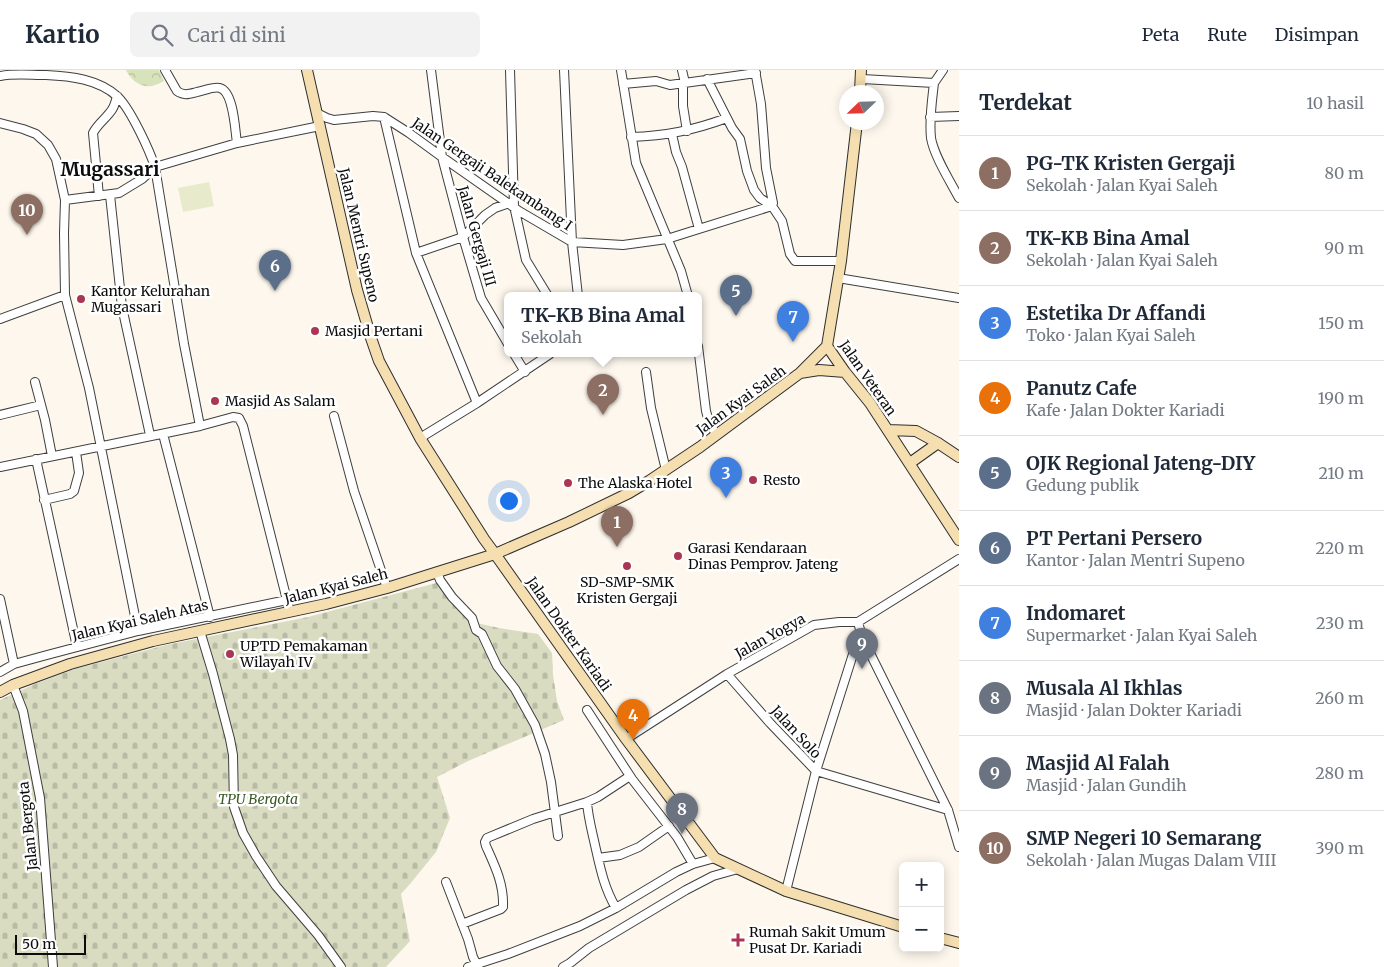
<!DOCTYPE html>
<html lang="id">
<head>
<meta charset="utf-8">
<style>
	body { margin:0; font-family:Merriweather,serif; background:#f2f2f3; color:#1f2937 }
	.controls { position:absolute; right:15px; bottom:15px; display:grid; overflow:hidden; border-radius:8px; box-shadow:0 2px 12px #0003 }
	.controls button { width:45px; height:45px; display:grid; place-items:center; padding:0; border:0; border-bottom:1px solid #e0e1e3; background:#fff; color:#1f2937; font:25px sans-serif }
	.compass { position:absolute; left:839px; top:15px; width:45px; height:45px; border-radius:50%; background:#fff; box-shadow:0 2px 12px #0003; rotate:247deg }
	.scale { position:absolute; left:15px; bottom:12px; width:71px; box-sizing:border-box; padding-left:5px; border:2px solid #0c0c0c; border-top:0; font-size:14px; line-height:18px; white-space:nowrap; color:#0c0c0c; -webkit-text-stroke:4px #fff; paint-order:stroke }
	.you { position:absolute; left:508px; top:430px; width:18px; height:18px; margin:-12px; border:4px solid #fff; border-radius:50%; background:#1a73e8; box-shadow:0 0 0 8px #1a73e833 }
	.badge { display:grid; place-items:center; width:32px; height:32px; border-radius:50%; background:#2563eb; color:#fff; font-size:16px; font-weight:700 }
	.pin { position:absolute; translate:-50% -41px; filter:drop-shadow(0 1px 2px #0008) }
	.pin::after { content:''; position:absolute; top:26px; width:18px; height:15px; background:inherit; clip-path:polygon(0 0,100% 0,50% 100%) }
	.popup { position:absolute; left:504px; top:222px; width:198px; height:65px; box-sizing:border-box; display:grid; place-content:center; border-radius:8px; background:#fff; filter:drop-shadow(0 1px 4px #0005); font-size:16px; white-space:nowrap; color:#747a83 }
	.popup b { font-size:19px; color:#1f2937 }
	.popup::after { content:''; position:absolute; left:50%; top:100%; margin-left:-10px; border:10px solid transparent; border-top-color:#fff }
	.list { margin:0; padding:0; list-style:none }
	h2 { display:flex; justify-content:space-between; align-items:center; height:65px; margin:0; padding:0 20px; font-size:21px }
	h2 small { font-size:16px; font-weight:400; color:#747a83 }
	.list li { display:grid; grid-template-columns:32px 1fr auto; gap:15px; align-items:center; box-sizing:border-box; height:75px; padding:0 20px; border-top:1px solid #e0e1e3 }
	.list b { display:block; font-size:19px; white-space:nowrap }
	.list p { margin:0; font-size:16px; white-space:nowrap; color:#747a83 }
	.list em { font-size:16px; font-style:normal; color:#747a83 }
	.icon { flex:none; width:28px; height:28px; fill:none; stroke:currentColor; stroke-width:2; stroke-linecap:round; stroke-linejoin:round }
	.map { position:relative; flex:none; width:959px; height:897px; overflow:hidden }
	header { display:flex; align-items:center; gap:30px; box-sizing:border-box; height:70px; padding:0 25px; background:#fff; border-bottom:1px solid #e0e1e3 }
	header strong { font-size:24px }
	nav { display:flex; gap:28px; margin-inline-start:auto; font-size:18px }
	.search { width:350px; height:45px; background:#f2f2f3; display:flex; align-items:center; gap:12px; box-sizing:border-box; padding:0 18px; border-radius:8px; color:#747a83; font-size:19px }
	main { display:flex }
	aside { flex:1; background:#fff }
	.map>svg:first-child { display:block }
</style>
</head>
<body>
<header>
<strong>Kartio</strong>
<div class="search"><svg class="icon" aria-label="search" viewBox="0 0 24 24"><circle cx="10" cy="10" r="6"/><path d="M15 15l6 6"/></svg>Cari di sini</div>
<nav><a>Peta</a><a>Rute</a><a>Disimpan</a></nav>
</header>
<main>
<div class="map">
<svg width="959" height="897" viewBox="0 0 959 897">
	<defs>
		<pattern id="cemetery-stones" width="16" height="16" patternUnits="userSpaceOnUse" patternTransform="scale(1.25)"><rect width="16" height="16" fill="#d9dcc1"/><path d="M2 7V4a2 2 0 0 1 4 0v3zM10 15v-3a2 2 0 0 1 4 0v3z" fill="#b9bca5"/></pattern>
		<pattern id="park-crowns" width="20" height="18" patternUnits="userSpaceOnUse" patternTransform="scale(1.25)"><rect width="20" height="18" fill="#d8e3bb"/><path d="M2 6a3 3 0 1 1 6 0M12 15a3 3 0 1 1 6 0" fill="none" stroke="#b8c2a0"/></pattern>
	</defs>
	<rect width="100%" height="100%" fill="#fdf7ed"/>
	<!-- cemetery -->
	<path fill="url(#cemetery-stones)" d="M440 512 472 552 499 558 538 564 552 583 553 605 557 631 564 650 468 691 437 707 450 748 436 782 410 814 401 824 410 871 386 897H0V630L37 613 75 599 166 575 308 547Z"/>
	<!-- park -->
	<path fill="url(#park-crowns)" d="M126 0H159L164 11C160 13 156 15 152 16 140 18 130 9 126 0Z"/>
	<!-- pitch -->
	<path fill="#e7ebcc" d="M209 112 214 136 183 142 178 118Z"/>
	<g fill="none" stroke-linecap="round" stroke-linejoin="round">
		<!-- street casing -->
		<g stroke="#3f3f3f" stroke-width="10">
			<path id="street" d="M165 0 177 21C184 26 189 24 197 22 203 21 214 16 220 18 234 22 235 61 237 73
				M431 0 442 87 463 167 481 228 508 274
				M510 0 514 136 526 190 548 226
				M564 0 572 172 578 226
				M621 0 636 93 681 201 688 226
				M682 0 685 13
				M755 0 761 34 766 98 773 133 772 136
				M0 6C15 3 31 5 46 5 70 6 99 9 118 27 127 36 134 50 140 62 146 74 151 85 155 97L184 274 200 356
				M707 9 732 58 740 69 747 101 754 120 760 128 772 136 782 151 790 184 795 191H841
				M862 9 934 13C932 31 929 49 931 68 934 86 950 111 959 128
				M683 13V36L687 61
				M934 13 943 0
				M623 14 656 11 670 15 756 3
				M317 43 327 48 334 50 373 46 384 47 409 63 442 87 519 141 572 172 623 175 667 169 772 136
				M384 47 416 183 477 333
				M930 47 959 46
				M0 53 23 59 36 64 48 75 56 89 65 130 64 163 65 225 89 318 138 561
				M672 64 676 82 682 97 699 159
				M631 67C666 66 694 60 727 48
				M110 125 122 237 150 365
				M99 126 93 63C98 53 108 47 113 38 115 34 116 30 117 26
				M65 130 119 123 142 109 155 97 237 73 320 56
				M416 183 463 167 485 145 495 138 509 133
				M838 208 959 228
				M0 249 65 225
				M698 276 706 341 709 352 716 364
				M514 284 525 302
				M646 302 651 338 666 400
				M35 312 45 350 52 386
				M0 345 41 335
				M334 346 354 421 387 518
				M163 364 210 547
				M420 368 477 333 550 284
				M36 389 77 577
				M0 397 200 356 233 347 239 348 243 356 290 542
				M44 430 70 424 74 421 79 403 76 382
				M437 502 440 510 452 527 472 548 476 560 482 564 497 596 515 619 535 655 545 684 551 712 558 766
				M0 529 14 594
				M858 552 862 567 948 740 959 777
				M200 561 213 604 230 669 233 685 234 737 243 763 256 786 276 816 318 865 341 897
				M0 602 14 594 47 585 138 561 287 530
				M727 604 770 653 816 701 948 740
				M13 615 23 641 40 728 53 897
				M587 640 632 709 677 767 693 794
				M626 669 727 604 814 555 839 552H858L959 489
				M587 732C588 747 592 761 595 775 600 797 604 818 616 838
				M598 788 620 785 639 777 669 756
				M446 812 468 869 473 887 478 897
				M786 821 816 701 854 581 862 567
				M462 854 501 839 503 837C504 814 495 796 486 776L485 772 487 768 533 749 587 732 598 727 630 706
				M468 897 508 884 580 856 616 838 676 802 693 794 715 788
				M563 897 570 893 589 878 686 820 713 806 738 799"/>
		</g>
		<!-- secondary casing -->
		<g stroke="#2e2e2e" stroke-width="12">
			<path id="secondary" d="M307 0 357 220 371 268 379 291 420 368 484 469 495 484 626 669 715 788 786 821 903 857
				M860 22 861 0
				M857 52 841 191 827 276 845 302 870 333 959 470
				M800 303 819 300 845 302
				M888 360 916 361 938 373 959 387
				M910 393 938 373
				M0 622 13 615 70 594 153 571 326 534 387 518 495 484 569 452 629 423 649 411 700 377 800 303 827 276
				M940 868 959 873"/>
		</g>
		<!-- street -->
		<use href="#street" stroke="#fff" stroke-width="8"/>
		<!-- secondary -->
		<use href="#secondary" stroke="#f5dfb0" stroke-width="10"/>
	</g>
	<!-- markers -->
	<g fill="#ab3653" stroke="#fff" stroke-width="2">
		<circle cx="81" cy="229" r="5"/>
		<circle cx="315" cy="261" r="5"/>
		<circle cx="215" cy="331" r="5"/>
		<circle cx="753" cy="410" r="5"/>
		<circle cx="568" cy="413" r="5"/>
		<circle cx="678" cy="486" r="5"/>
		<circle cx="627" cy="496" r="5"/>
		<circle cx="230" cy="584" r="5"/>
		<path d="M735.5 862.5h5v5h5v5h-5v5h-5v-5h-5v-5h5z"/>
	</g>
	<g text-anchor="middle" dominant-baseline="central" stroke-width="5" stroke-linejoin="round" paint-order="stroke">
		<!-- street labels -->
		<g font-size="14" fill="#0c0c0c" stroke="#fff">
			<text transform="translate(492 104) rotate(34)">Jalan Gergaji Balekambang I</text>
			<text transform="translate(359 165) rotate(77)">Jalan Mentri Supeno</text>
			<text transform="translate(477 166) rotate(74)">Jalan Gergaji III</text>
			<text transform="translate(868 308) rotate(55)">Jalan Veteran</text>
			<text transform="translate(741 330) rotate(-36)">Jalan Kyai Saleh</text>
			<text transform="translate(336 516) rotate(-14)">Jalan Kyai Saleh</text>
			<text transform="translate(140 550) rotate(-13)">Jalan Kyai Saleh Atas</text>
			<text transform="translate(569 564) rotate(55)">Jalan Dokter Kariadi</text>
			<text transform="translate(770 566) rotate(-29)">Jalan Yogya</text>
			<text transform="translate(796 662) rotate(47)">Jalan Solo</text>
			<text transform="translate(28 756) rotate(-96)">Jalan Bergota</text>
		</g>
		<!-- poi labels -->
		<g font-size="14" fill="#0c0c0c" stroke="#fff" text-anchor="start">
			<text x="91" y="221">Kantor Kelurahan<tspan x="91" dy="16">Mugassari</tspan></text>
			<text x="325" y="261">Masjid Pertani</text>
			<text x="225" y="331">Masjid As Salam</text>
			<text x="763" y="410">Resto</text>
			<text x="578" y="413">The Alaska Hotel</text>
			<text x="688" y="478">Garasi Kendaraan<tspan x="688" dy="16">Dinas Pemprov. Jateng</tspan></text>
			<text x="627" y="512" text-anchor="middle">SD-SMP-SMK<tspan x="627" dy="16">Kristen Gergaji</tspan></text>
			<text x="240" y="576">UPTD Pemakaman<tspan x="240" dy="16">Wilayah IV</tspan></text>
			<text x="749" y="862">Rumah Sakit Umum<tspan x="749" dy="16">Pusat Dr. Kariadi</tspan></text>
		</g>
		<!-- park labels -->
		<g font-size="14" font-style="italic" fill="#3b5b25" stroke="#fff">
			<text x="258" y="729">TPU Bergota</text>
		</g>
		<!-- district labels -->
		<g font-size="19" font-weight="bold" fill="#0c0c0c" stroke="#fff">
			<text x="110" y="99">Mugassari</text>
		</g>
	</g>
</svg>
<div class="controls">
<button>+</button>
<button>−</button>
</div>
<svg class="compass" viewBox="-18 -18 36 36"><path d="M0-13l5 13h-10z" fill="#e53935"/><path d="M0 13l5-13h-10z" fill="#747a83"/></svg>
<div class="scale">50 m</div>
<div class="you"></div>
<div class="pin badge" style="left:617px;top:477px;background:#8d6e63">1</div>
<div class="pin badge" style="left:603px;top:345px;background:#8d6e63">2</div>
<div class="popup"><b>TK-KB Bina Amal</b>Sekolah</div>
<div class="pin badge" style="left:726px;top:428px;background:#3f7fe0">3</div>
<div class="pin badge" style="left:633px;top:670px;background:#e8710a">4</div>
<div class="pin badge" style="left:736px;top:246px;background:#5c6f8a">5</div>
<div class="pin badge" style="left:275px;top:221px;background:#5c6f8a">6</div>
<div class="pin badge" style="left:793px;top:272px;background:#3f7fe0">7</div>
<div class="pin badge" style="left:682px;top:764px;background:#6b7280">8</div>
<div class="pin badge" style="left:862px;top:599px;background:#6b7280">9</div>
<div class="pin badge" style="left:27px;top:165px;background:#8d6e63">10</div>
</div>
<aside>
<h2>Terdekat<small>10 hasil</small></h2>
<ul class="list">
<li><span class="badge" style="background:#8d6e63">1</span><div><b>PG-TK Kristen Gergaji</b><p>Sekolah · Jalan Kyai Saleh</p></div><em>80 m</em></li>
<li><span class="badge" style="background:#8d6e63">2</span><div><b>TK-KB Bina Amal</b><p>Sekolah · Jalan Kyai Saleh</p></div><em>90 m</em></li>
<li><span class="badge" style="background:#3f7fe0">3</span><div><b>Estetika Dr Affandi</b><p>Toko · Jalan Kyai Saleh</p></div><em>150 m</em></li>
<li><span class="badge" style="background:#e8710a">4</span><div><b>Panutz Cafe</b><p>Kafe · Jalan Dokter Kariadi</p></div><em>190 m</em></li>
<li><span class="badge" style="background:#5c6f8a">5</span><div><b>OJK Regional Jateng-DIY</b><p>Gedung publik</p></div><em>210 m</em></li>
<li><span class="badge" style="background:#5c6f8a">6</span><div><b>PT Pertani Persero</b><p>Kantor · Jalan Mentri Supeno</p></div><em>220 m</em></li>
<li><span class="badge" style="background:#3f7fe0">7</span><div><b>Indomaret</b><p>Supermarket · Jalan Kyai Saleh</p></div><em>230 m</em></li>
<li><span class="badge" style="background:#6b7280">8</span><div><b>Musala Al Ikhlas</b><p>Masjid · Jalan Dokter Kariadi</p></div><em>260 m</em></li>
<li><span class="badge" style="background:#6b7280">9</span><div><b>Masjid Al Falah</b><p>Masjid · Jalan Gundih</p></div><em>280 m</em></li>
<li><span class="badge" style="background:#8d6e63">10</span><div><b>SMP Negeri 10 Semarang</b><p>Sekolah · Jalan Mugas Dalam VIII</p></div><em>390 m</em></li>
</ul>
</aside>
</main>
</body>
</html>
